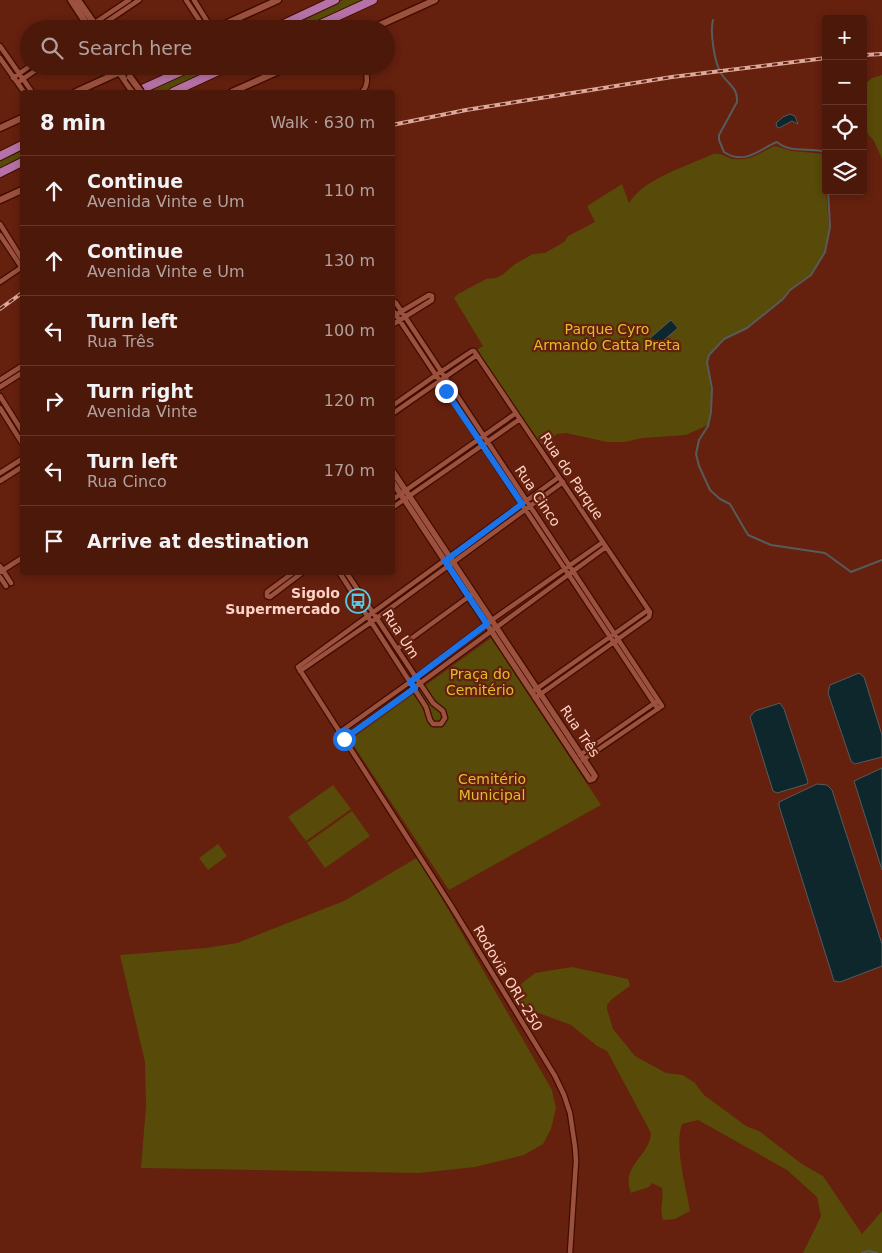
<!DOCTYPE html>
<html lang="en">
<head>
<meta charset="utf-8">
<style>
	body { margin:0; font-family:"DejaVu Sans",sans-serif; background:#532113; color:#f1f3f6 }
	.controls { position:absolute; right:15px; top:15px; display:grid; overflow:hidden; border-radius:5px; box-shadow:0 2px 8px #0003 }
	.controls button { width:45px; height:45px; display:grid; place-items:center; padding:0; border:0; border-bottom:1px solid #63372b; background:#4c180a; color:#f1f3f6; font:25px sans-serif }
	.stop { position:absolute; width:15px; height:15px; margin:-11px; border:4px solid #1a73e8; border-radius:50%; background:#fff }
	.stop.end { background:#1a73e8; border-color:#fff; box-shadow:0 1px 5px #0008 }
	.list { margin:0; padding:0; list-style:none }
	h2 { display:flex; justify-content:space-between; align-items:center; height:65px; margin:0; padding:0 20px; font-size:21px }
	h2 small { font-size:16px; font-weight:400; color:#b2a09c }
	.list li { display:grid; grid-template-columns:32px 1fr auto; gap:15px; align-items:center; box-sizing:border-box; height:70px; padding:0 20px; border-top:1px solid #63372b }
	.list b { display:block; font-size:19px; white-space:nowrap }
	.list p { margin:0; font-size:16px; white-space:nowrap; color:#b2a09c }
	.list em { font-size:16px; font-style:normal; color:#b2a09c }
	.icon { flex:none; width:28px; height:28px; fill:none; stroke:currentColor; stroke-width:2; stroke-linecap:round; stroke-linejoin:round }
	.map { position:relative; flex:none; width:882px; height:1253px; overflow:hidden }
	.search { position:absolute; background:#4c180a; box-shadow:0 2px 8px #0003; left:20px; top:20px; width:375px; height:55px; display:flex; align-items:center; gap:12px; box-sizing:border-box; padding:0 18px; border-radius:28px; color:#b2a09c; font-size:19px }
	.panel { position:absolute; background:#4c180a; box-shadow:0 2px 8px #0003; left:20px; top:90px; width:375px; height:485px; border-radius:5px }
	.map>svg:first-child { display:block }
</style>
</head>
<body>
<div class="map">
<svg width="882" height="1253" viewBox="0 0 882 1253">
	<rect width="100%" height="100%" fill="#65200e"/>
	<!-- green -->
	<path fill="#584a08" d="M343 0H366L304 29H280Z
		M199 66H223L166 92H143Z
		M882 75V159L874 141 863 128V86L872 78Z
		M775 146 792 151 826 154V191L829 227 825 252 811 275 802 280 790 290 783 299 747 328 723 339 709 355 707 363 712 398 708 425 686 435 642 438 625 442H607L566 433 557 434 539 447 475 351 483 346 454 298 458 294 486 279 496 278 502 275 515 264 533 254 545 253 564 242 568 236 595 222 587 206 622 184 629 203C644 178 688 166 713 154 723 153 724 157 733 159 751 161 759 153 775 146Z
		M22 148V159L0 169V159Z
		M491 638 601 805 449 890 350 740Z
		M333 785 351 809 306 841 288 817Z
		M352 811 370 836 325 868 307 843Z
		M218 844 227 856 208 870 199 858Z
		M418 857 552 1090 556 1108 551 1129 543 1144 524 1155 475 1167 419 1173 141 1168 146 1106 145 1062 120 955 206 948 237 943 344 901Z
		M572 967 628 979 630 986 612 999 607 1005V1009L613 1029 635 1056 666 1073 683 1075 695 1083 704 1095 746 1126 759 1131 802 1164 823 1176 862 1234 882 1211V1253H803L821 1216 817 1197 787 1170 698 1120 682 1124C674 1147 686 1186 690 1211L675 1219 663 1220C659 1207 664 1202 662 1188L652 1183 649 1187 631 1193C620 1166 650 1156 651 1133L607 1051 597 1046 571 1025 536 1012 521 1003 518 997 516 988 535 973Z"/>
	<!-- water -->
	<path fill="#0e272d" stroke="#565b5b" d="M790 114 795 116 798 124 792 121 779 128 777 127 776 123 783 117Z
		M671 320 678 328 656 347 649 339Z
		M859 673 864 677 882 735V757L855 764 851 761 828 693 830 685Z
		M780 703 784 709 808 782 807 784 777 793 773 791 750 717 755 711Z
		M882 768V870L854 781Z
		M817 784 827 785 832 790 882 944V966L840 982 834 981 779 806V802Z"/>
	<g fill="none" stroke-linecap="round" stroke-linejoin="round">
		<!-- stream -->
		<path stroke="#565b5b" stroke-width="2" d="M713 20C710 32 714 63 722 75 729 85 738 88 737 102L719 135V140L724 152C745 166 759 149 777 142 791 154 809 147 826 152
			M828 191 830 227 825 252 811 275 790 290 783 299 747 328 724 339 709 355 707 362 712 389 711 412 708 426 699 440 696 454 699 466 710 490 720 499 730 504 748 535 771 545 825 553 851 572 882 560
			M862 1253 868 1251 877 1253"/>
		<!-- minor casing -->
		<g stroke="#400d01" stroke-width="7">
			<path id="minor" d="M186 0 205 29
				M194 0 212 29
				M93 24 129 0
				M96 29 139 0
				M0 46 32 92
				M0 58 24 92
				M13 78 30 66
				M20 81 42 66
				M362 92C369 85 367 76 365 66
				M0 224 22 259
				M0 235 22 268
				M0 282 22 267
				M392 300 396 303 662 706 583 760
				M392 309 658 709
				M392 317 429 295 432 296
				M392 325 432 300V296
				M0 380 22 366
				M0 387 22 373
				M0 396 22 431
				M392 406 436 375 472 351H474L650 612 649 617 535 698
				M0 408 22 443
				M392 414 477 355
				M0 473 22 459
				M559 477 298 667 450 904 555 1076 564 1095 570 1113 575 1147 576 1161 570 1253
				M0 481 22 467
				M392 500 516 413
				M392 508 520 419
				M0 566 11 583
				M0 572 22 558
				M339 572 426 707 430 720 433 724H441L445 718 443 711 433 703 346 572
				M0 577 6 586
				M267 596 270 597 303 572
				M267 596V592L294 572
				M397 649 471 595
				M300 671 377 618 563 482
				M535 690 648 610
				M340 732 410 682 492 620 603 542
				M344 739 606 547
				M580 755 656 702"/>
		</g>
		<!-- tertiary casing -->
		<g stroke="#400d01" stroke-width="8">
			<path id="tertiary" d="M392 470 595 776 593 779 590 780 392 481"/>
		</g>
		<!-- secondary casing -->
		<g stroke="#400d01" stroke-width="9">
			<path id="secondary" d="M71 0 90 29
				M78 0 98 29
				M214 29 278 0
				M371 29 435 0
				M115 66 133 92
				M76 92 133 66
				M232 92 290 66
				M0 128 22 118
				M0 200 22 190"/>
		</g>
		<!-- motorway casing -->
		<g stroke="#400d01" stroke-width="10">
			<path id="motorway" d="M273 29 335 0
				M310 29 373 0
				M136 92 193 66
				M173 92 229 66
				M0 156 22 145
				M0 173 22 162"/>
		</g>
		<!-- minor -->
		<use href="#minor" stroke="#9b513e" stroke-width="4.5"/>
		<!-- tertiary -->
		<use href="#tertiary" stroke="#9b513e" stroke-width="5.5"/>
		<!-- secondary -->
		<use href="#secondary" stroke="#9b513e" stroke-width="6"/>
		<!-- motorway -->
		<use href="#motorway" stroke="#b672a6" stroke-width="8"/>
		<!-- rail casing -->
		<g stroke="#dbaa9d" stroke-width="4">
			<path id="rail" d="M863 55 882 54
				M392 125 466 110 672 77 826 58
				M0 309 22 293"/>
		</g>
		<!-- rail -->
		<use href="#rail" stroke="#65200e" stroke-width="2" stroke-dasharray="5.5" stroke-linecap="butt"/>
		<!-- secondary-bridge casing -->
		<g stroke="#400d01" stroke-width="9" stroke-linecap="butt">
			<path id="secondary-bridge" d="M130 77 141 92"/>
		</g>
		<!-- secondary-bridge -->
		<use href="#secondary-bridge" stroke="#9b513e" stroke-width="6"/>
	</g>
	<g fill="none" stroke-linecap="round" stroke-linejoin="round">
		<!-- route -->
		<path stroke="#1a73e8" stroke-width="6" d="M344 739 415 688 410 682 487 624 445 561 522 504 446 391"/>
	</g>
	<!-- icons -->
	<defs>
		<g id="bus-ring" transform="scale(1.25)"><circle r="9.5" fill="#65200e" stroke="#58c9e3" stroke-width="1.5"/><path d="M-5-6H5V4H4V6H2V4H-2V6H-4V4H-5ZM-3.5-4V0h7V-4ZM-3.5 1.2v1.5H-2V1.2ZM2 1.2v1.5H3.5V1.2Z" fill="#58c9e3"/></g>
	</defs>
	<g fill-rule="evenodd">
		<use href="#bus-ring" x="358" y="601"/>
	</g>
	<g text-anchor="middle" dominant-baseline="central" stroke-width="4.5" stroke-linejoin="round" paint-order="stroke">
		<!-- park labels -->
		<g font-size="14" fill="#debe2d" stroke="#65200e">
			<text x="607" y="329">Parque Cyro<tspan x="607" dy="16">Armando Catta Preta</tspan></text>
			<text x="480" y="674">Praça do<tspan x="480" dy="16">Cemitério</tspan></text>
			<text x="492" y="779">Cemitério<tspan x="492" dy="16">Municipal</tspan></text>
		</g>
		<!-- street labels -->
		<g font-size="14" fill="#fed3c7" stroke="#65200e">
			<text transform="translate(572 476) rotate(56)">Rua do Parque</text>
			<text transform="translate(538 496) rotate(56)">Rua Cinco</text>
			<text transform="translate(401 634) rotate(57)">Rua Um</text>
			<text transform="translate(580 731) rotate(56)">Rua Três</text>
			<text transform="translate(508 978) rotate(59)">Rodovia ORL-250</text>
		</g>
		<!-- poi labels -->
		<g font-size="14" font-weight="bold" fill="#fed3c7" stroke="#65200e" text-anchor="end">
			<text x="340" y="593">Sigolo<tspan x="340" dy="16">Supermercado</tspan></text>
		</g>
	</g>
</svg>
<div class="controls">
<button>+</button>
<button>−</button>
<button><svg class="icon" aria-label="locate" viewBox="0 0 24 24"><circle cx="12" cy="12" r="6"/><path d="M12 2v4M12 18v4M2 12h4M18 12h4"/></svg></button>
<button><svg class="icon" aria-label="layers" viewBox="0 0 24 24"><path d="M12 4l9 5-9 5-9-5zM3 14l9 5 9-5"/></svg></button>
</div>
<div class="stop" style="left:344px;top:739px"></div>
<div class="stop end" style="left:446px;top:391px"></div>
<div class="search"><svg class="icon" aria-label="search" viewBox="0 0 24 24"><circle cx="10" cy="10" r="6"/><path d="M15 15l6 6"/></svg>Search here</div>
<section class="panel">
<h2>8 min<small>Walk · 630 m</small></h2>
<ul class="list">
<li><svg class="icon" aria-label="ahead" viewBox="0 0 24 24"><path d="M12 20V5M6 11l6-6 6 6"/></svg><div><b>Continue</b><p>Avenida Vinte e Um</p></div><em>110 m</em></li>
<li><svg class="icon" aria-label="ahead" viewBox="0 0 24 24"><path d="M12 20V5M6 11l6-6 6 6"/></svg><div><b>Continue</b><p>Avenida Vinte e Um</p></div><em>130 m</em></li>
<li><svg class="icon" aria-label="left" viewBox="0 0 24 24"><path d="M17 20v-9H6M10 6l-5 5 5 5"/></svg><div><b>Turn left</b><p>Rua Três</p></div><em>100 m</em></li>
<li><svg class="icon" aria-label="right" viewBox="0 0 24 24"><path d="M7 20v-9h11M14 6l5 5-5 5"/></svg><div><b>Turn right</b><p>Avenida Vinte</p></div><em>120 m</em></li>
<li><svg class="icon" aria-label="left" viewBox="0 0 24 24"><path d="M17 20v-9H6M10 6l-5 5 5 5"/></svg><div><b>Turn left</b><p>Rua Cinco</p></div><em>170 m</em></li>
<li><svg class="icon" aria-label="arrive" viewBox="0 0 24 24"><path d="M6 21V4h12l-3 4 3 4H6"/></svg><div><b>Arrive at destination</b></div></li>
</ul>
</section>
</div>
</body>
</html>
